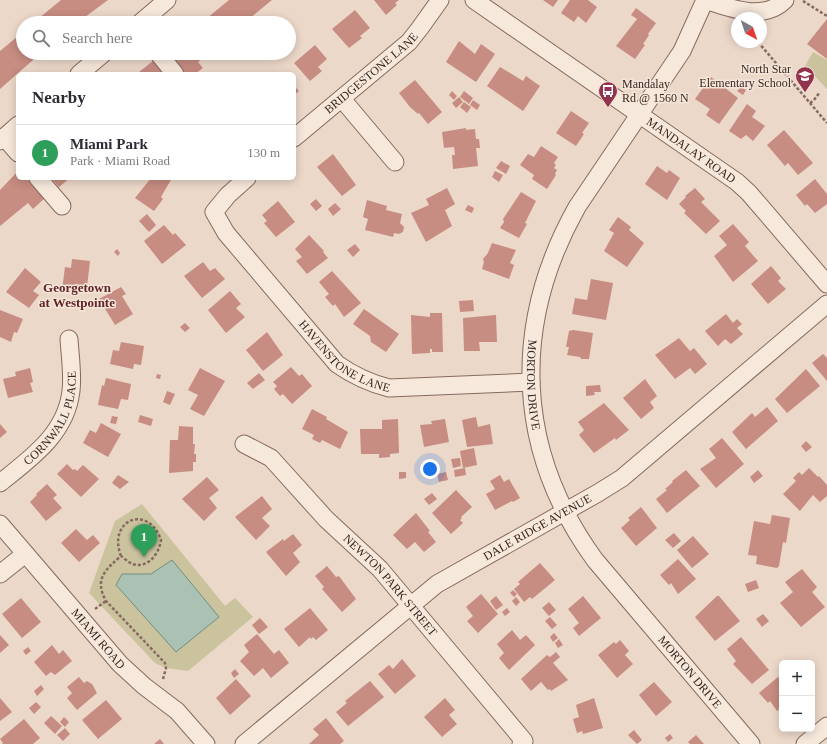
<!DOCTYPE html>
<html lang="en">
<head>
<meta charset="utf-8">
<style>
	body { margin:0; font-family:Georgia,serif; background:#f7f7f7; color:#2b2b33 }
	.controls { position:absolute; right:12px; bottom:12px; display:grid; overflow:hidden; border-radius:6px; box-shadow:0 2px 10px #0003 }
	.controls button { width:36px; height:36px; display:grid; place-items:center; padding:0; border:0; border-bottom:1px solid #e1e1e2; background:#fff; color:#2b2b33; font:20px sans-serif }
	.compass { position:absolute; left:731px; top:12px; width:36px; height:36px; border-radius:50%; background:#fff; box-shadow:0 2px 10px #0003; rotate:140deg }
	.you { position:absolute; left:430px; top:469px; width:14px; height:14px; margin:-10px; border:3px solid #fff; border-radius:50%; background:#1a73e8; box-shadow:0 0 0 6px #1a73e833 }
	.badge { display:grid; place-items:center; width:26px; height:26px; border-radius:50%; background:#92334d; color:#fff; font-size:13px; font-weight:700 }
	.pin { position:absolute; translate:-50% -33px; filter:drop-shadow(0 1px 2px #0008) }
	.pin::after { content:''; position:absolute; top:21px; width:14px; height:12px; background:inherit; clip-path:polygon(0 0,100% 0,50% 100%) }
	.list { margin:0; padding:0; list-style:none }
	h2 { display:flex; justify-content:space-between; align-items:center; height:52px; margin:0; padding:0 16px; font-size:17px }
	h2 small { font-size:13px; font-weight:400; color:#7c7c81 }
	.list li { display:grid; grid-template-columns:26px 1fr auto; gap:12px; align-items:center; box-sizing:border-box; height:56px; padding:0 16px; border-top:1px solid #e1e1e2 }
	.list b { display:block; font-size:15px; white-space:nowrap }
	.list p { margin:0; font-size:13px; white-space:nowrap; color:#7c7c81 }
	.list em { font-size:13px; font-style:normal; color:#7c7c81 }
	.icon { flex:none; width:22px; height:22px; fill:none; stroke:currentColor; stroke-width:2; stroke-linecap:round; stroke-linejoin:round }
	.map { position:relative; flex:none; width:827px; height:744px; overflow:hidden }
	.search { position:absolute; background:#fff; box-shadow:0 2px 10px #0003; left:16px; top:16px; width:280px; height:44px; display:flex; align-items:center; gap:10px; box-sizing:border-box; padding:0 14px; border-radius:22px; color:#7c7c81; font-size:15px }
	.panel { position:absolute; background:#fff; box-shadow:0 2px 10px #0003; left:16px; top:72px; width:280px; height:108px; border-radius:6px }
	.map>svg:first-child { display:block }
</style>
</head>
<body>
<div class="map">
<svg width="827" height="744" viewBox="0 0 827 744">
	<rect width="100%" height="100%" fill="#ecd8c9"/>
	<!-- green -->
	<path fill="#cac39e" d="M813 52 827 60V89L805 66Z
		M142 504 225 606 235 598 253 617 188 671 166 668 155 663 89 593 115 521Z"/>
	<!-- water -->
	<path fill="#aac1b4" stroke="#718f7f" d="M172 560 219 617 176 652 116 585 122 574H151Z"/>
	<!-- building -->
	<path fill="#c78c82" d="M61 0H108L77 23H33Z
		M229 0H272L244 23H201Z
		M374 0H399L395 3 397 5 386 15Z
		M543 0H558L553 7Z
		M570 0H588L597 7 586 23 578 16 574 22 561 13Z
		M636 8 656 23 648 34 649 35 643 44 645 45 635 59 616 46 637 19 631 15Z
		M355 10 370 28 360 36 362 38 349 48 332 29Z
		M827 19V59L807 44Z
		M23 32V53H41L0 89V51Z
		M459 41 475 54 481 44 495 54 476 82 446 62Z
		M315 45 327 59 318 67 322 71 310 81 294 63Z
		M168 53H209L198 62 203 68 195 74H186Z
		M153 61 163 74H141L139 72Z
		M500 67 523 81 526 76 540 86 523 111 487 86Z
		M711 77 738 98 719 124 706 115 710 109 695 99Z
		M415 80 442 112 428 124 419 113 418 114 410 107 399 93Z
		M294 86 299 91 294 95Z
		M741 87 746 90 743 95 737 91Z
		M452 91 457 96 454 100 449 95Z
		M464 91 473 98 469 104 460 97Z
		M459 97 463 102 456 108 452 103Z
		M473 100 480 105 477 110 470 105Z
		M464 102 471 107 467 113 460 107Z
		M747 104 756 111 752 117 765 126 753 141 746 135 741 139 729 131Z
		M571 111 589 123 582 133 584 134 576 146 556 133Z
		M466 128V130L475 129 476 139H479L480 148H476L478 166 453 169 452 155H455L454 147 444 148 442 132Z
		M784 130 813 163 798 175 788 163 785 166 767 145Z
		M541 146 558 157 554 163 556 165 554 168 557 170 555 174 556 175 547 189 532 179 534 175 520 165 528 154 534 157Z
		M333 154 356 185 342 196 317 167Z
		M501 161 510 166 506 174 496 168Z
		M657 166 667 173 669 170 680 178 667 200 645 184Z
		M18 171V178H28L45 198 33 209 28 203 0 226V190Z
		M495 171 503 175 499 182 492 177Z
		M51 178H70L59 187Z
		M151 178H172L161 197 163 199 154 211 135 198Z
		M815 179 827 194V204L815 213 807 204 805 206 796 195Z
		M447 188 455 204 445 210 452 226 426 242 411 213 429 205 426 199Z
		M695 188 705 199 701 202 720 221 706 234 684 213 686 211 679 204 686 197 685 196Z
		M521 192 536 201 525 223 527 224 519 238 500 228 504 222 503 219Z
		M316 199 322 206 316 211 310 204Z
		M367 200 387 206 386 210 402 214 400 223 404 227 403 232 399 234 394 233 393 237 365 230 368 219 363 217Z
		M278 201 295 222 276 237 264 223 267 221 262 215Z
		M335 203 341 209 333 216 328 209Z
		M468 205 474 208 472 213 465 210Z
		M147 214 156 225 149 232 139 221Z
		M618 217 631 227 629 230 644 243 627 267 604 251 614 233 609 230Z
		M733 224 749 242 745 246 758 261 733 282 714 256 727 245 719 236Z
		M164 225 173 235 175 233 186 245 162 264 144 241Z
		M309 235 324 251 323 252 328 258 307 274 296 261 302 257 295 249Z
		M492 243 516 250 510 263 514 265 509 279 482 269 484 262 483 259 488 253Z
		M355 244 360 250 353 257 347 250Z
		M117 249 120 253 118 256 114 252Z
		M72 259 90 261 87 287 78 286 77 292 62 290 65 267 71 268Z
		M203 262 210 271 215 268 225 279 202 298 184 276Z
		M771 266 781 278 778 281 786 289 768 304 751 284Z
		M25 268 41 282 33 291 39 295 29 308 6 292Z
		M332 271 361 303 344 317 335 304 333 306 325 297 329 294 319 282Z
		M591 279 613 283 606 320 572 314 575 298 587 300Z
		M121 287 126 294 122 296 133 314 115 325 99 299Z
		M230 291 241 304 236 308 245 317 226 333 208 310Z
		M473 300 474 311 460 312 459 301Z
		M364 309 399 334 386 352 371 342 370 336 353 324Z
		M0 310 23 319 17 333 14 332 11 342 0 337Z
		M430 313H442L443 352H432V349H430V353L412 354 411 315 430 317Z
		M726 314 733 323 737 319 742 324 737 328 743 334 731 344 725 339 718 346 705 331Z
		M496 315 497 342H479L480 351H464L463 318Z
		M185 323 190 328 185 332 180 327Z
		M573 330 593 333 589 359H581L580 357 567 355 569 347H566L569 331Z
		M267 332 283 355 263 371 246 350Z
		M679 338 690 351 694 348 707 364 695 374 690 368 675 379 655 355Z
		M121 342 144 346 141 365 134 364 133 369 110 364 113 350 119 351Z
		M823 354 827 358V381L812 363Z
		M291 367 299 376 302 374 312 386 292 404 283 394 280 396 274 389 277 386 273 382Z
		M30 368 33 382 30 383 33 392 8 398 3 379 16 376 15 372Z
		M200 368 225 381 204 416 190 409 198 395 188 390Z
		M806 369 820 386 787 413 775 399Z
		M259 373 265 380 253 389 247 383Z
		M157 374 161 375 160 379 156 378Z
		M106 378 131 384 128 400 121 399 118 409 98 405 102 385 104 386Z
		M645 379 657 396 650 402 654 408 641 419 623 398Z
		M600 385 601 392H594L595 395 586 396V386Z
		M167 391 175 394 170 405 163 402Z
		M604 403 629 430 616 440 615 438 594 453 579 435 584 430 578 422Z
		M767 407 778 421 746 449 732 432 752 413 755 417Z
		M312 409 327 417 326 419 348 432 340 449 322 440 320 443 312 439 314 435 302 429Z
		M140 415 153 419 151 426 138 422Z
		M112 416 118 417 116 424 110 423Z
		M476 417 478 427 490 424 493 444 467 447 462 420Z
		M398 419 399 453 390 454V457L379 458V454H361L360 429H382V420Z
		M445 419 449 442 424 447 420 425 432 424 431 421Z
		M101 423 121 434 108 457 83 443 90 430 96 433Z
		M0 424 7 432 0 438Z
		M179 426 193 427V444H195L194 454H196V462H193V471L169 473 170 440H178Z
		M722 438 744 464 716 488 700 469 716 458 709 449Z
		M806 441 812 447 806 452 801 446Z
		M474 448 477 465 463 468 460 451Z
		M460 458 461 466 453 468 451 459Z
		M67 464 73 470 75 469 77 471 83 465 99 479 81 497 57 474Z
		M465 468 466 475 455 477 454 470Z
		M809 468 818 477 819 476 827 485V496L820 502 813 495 800 511 783 494 796 481 793 478 799 472 802 475Z
		M686 470 700 486 667 513 656 499 667 490 665 489 673 482 672 481Z
		M758 470 763 476 754 483 750 477Z
		M399 472H406V478L399 479Z
		M446 472 448 480 439 482 437 474Z
		M118 475 129 482 120 489 112 483Z
		M500 475 504 482 509 479 520 498 513 502 512 501 495 510 486 494 495 489 490 481Z
		M207 477 219 490 209 498 217 508 204 521 182 499Z
		M47 484 57 495 53 498 62 508 46 521 30 502 37 495 36 494Z
		M456 490 472 507 461 517 462 518 460 520 463 523 451 534 432 513Z
		M432 493 437 499 429 505 424 499Z
		M262 496 272 509 262 518 270 526 256 540 235 517Z
		M641 507 657 528 636 546 621 528 630 520 628 518Z
		M416 513 430 531 428 532 436 542 424 552 415 542 407 549 393 535Z
		M772 515 790 518 786 543 783 542 779 566 777 568 756 564 757 556 748 555 754 521 770 524Z
		M76 529 87 540 93 535 100 543 79 562 61 543Z
		M674 533 681 541 673 548 665 540Z
		M293 534 302 545 293 553 300 562 286 576 266 552 283 539 284 541Z
		M693 536 709 554 692 568 677 550Z
		M678 559 696 579 678 594 671 583 669 585 660 575Z
		M540 563 555 580 532 599 530 597 524 602 514 589 520 584 518 582Z
		M327 566 336 577 339 576 356 599 342 612 322 589 324 587 315 576Z
		M802 569 817 587 812 592 825 607 801 627 780 603 793 592 785 582Z
		M756 580 759 588 748 592 745 584Z
		M513 590 517 594 514 597 510 593Z
		M481 594 498 614 478 633 467 621 473 616 466 607Z
		M496 596 503 605 496 610 490 601Z
		M583 596 601 618 579 636 573 628 579 623 568 609Z
		M717 596H719L740 621 715 641 695 617Z
		M516 597 520 602 516 606 512 601Z
		M21 598 41 622 22 638 2 614Z
		M549 602 556 610 549 616 542 608Z
		M310 608 328 630 316 640 313 637 311 639 310 637 299 647 284 629Z
		M507 608 510 612 505 616 502 612Z
		M763 614 769 621 762 627 756 619Z
		M550 617 557 625 552 629 545 621Z
		M260 618 268 627 259 634 252 625Z
		M512 630 520 640 526 635 535 645 509 670 499 658 504 653 497 644Z
		M554 633 558 638 553 642 550 637Z
		M257 634 274 654 279 650 289 663 271 678 263 668 254 676 240 661 249 652 244 645Z
		M0 635 9 645 0 653Z
		M741 637 769 670 752 684 733 664 736 661 727 649Z
		M559 639 563 645 558 648 555 643Z
		M620 640 629 651 625 655 633 664 617 678 598 655 614 642 616 644Z
		M52 645 59 654 63 650 72 661 55 675 51 672 46 676 34 662Z
		M28 647 31 651 26 655 23 651Z
		M556 652 560 657 553 663 568 680 551 691 550 689 548 690 541 682 531 691 521 679 547 655 550 657Z
		M402 659 416 676 395 694 378 674 389 665 393 669Z
		M235 669 239 674 234 678 231 673Z
		M79 677 84 683 87 681 92 684 97 693 77 710 67 698 72 693 67 687Z
		M778 677 782 681V707L777 711 770 701 768 703 759 693Z
		M236 679 251 696 230 715 216 698Z
		M370 681 384 697 348 726 336 712 347 703 345 701Z
		M654 682 672 702 656 716 639 695Z
		M41 685 44 689 37 696 34 691Z
		M0 698 12 712 0 721Z
		M445 698 455 710 449 715 457 724 442 737 424 717Z
		M594 698 603 728 583 734 582 731 577 733 573 719 579 717 576 705Z
		M106 700 122 719 98 739 82 720Z
		M36 702 41 707 34 714 29 708Z
		M51 716 62 726 55 734 44 723Z
		M64 717 69 722 65 727 60 722Z
		M326 718 344 741 340 744H309L319 735 313 729Z
		M24 719 40 738 33 744H2L3 743 0 739Z
		M65 728 70 734 63 741 57 735Z
		M634 730 642 740 637 744 628 735Z
		M670 734 673 738 668 742 665 738Z
		M696 735 704 744H690L688 742Z
		M160 739 164 744H154Z"/>
	<g fill="none" stroke-linecap="round" stroke-linejoin="round">
		<!-- minor casing -->
		<g stroke="#876a5f" stroke-width="19">
			<g id="minor">
				<path id="s1" d="M474 0 737 182 749 193 827 284"/>
				<path id="s2" d="M705 0 682 51 577 207C511 325 515 450 595 560L751 744"/>
				<path d="M705 0C730 8 764 22 785 0"/>
				<path d="M140 23 167 0"/>
				<path d="M158 53 175 74"/>
				<path d="M79 74 104 53"/>
				<path d="M342 99 395 162"/>
				<path d="M4 137 18 153"/>
				<path id="s3" d="M294 138 409 42 420 28 440 0"/>
				<path d="M0 141 18 125"/>
				<path d="M38 178 62 206"/>
				<path id="s4" d="M247 178 228 195 214 212 226 233 337 364C354 376 369 383 389 388L531 382"/>
				<path id="s5" d="M244 444 271 458 326 519 380 569 524 741 521 744"/>
				<path id="s6" d="M0 483C31 458 66 434 71 391 73 374 70 356 69 339"/>
				<path id="s7" d="M0 524 120 664 144 686 177 711 206 744"/>
				<path d="M0 574 25 554"/>
				<path id="s8" d="M244 744 437 584 598 493 622 478 827 304"/>
				<path d="M805 744 827 726"/>
			</g>
		</g>
		<!-- path -->
		<path stroke="#876a5f" stroke-width="2.5" stroke-dasharray="3 2" stroke-linecap="butt" d="M803 1 827 16
			M758 42 827 123
			M810 103 814 100 820 92
			M121 556C107 520 148 503 161 540 159 554 148 569 132 564 128 562 124 558 121 556 105 570 94 579 106 601L165 663 166 668 163 679
			M95 609 106 601"/>
		<!-- minor -->
		<use href="#minor" stroke="#f7e8dc" stroke-width="17"/>
	</g>
	<!-- icons -->
	<defs>
		<g id="school-pin" transform="scale(1)"><path d="M0 17L-7.5 6A9.5 9.5 0 1 1 7.5 6Z" fill="#92334d" stroke="#f4e5d9"/><path d="M0-5L7-2L0 1L-7-2ZM-4 1L0 2.5L4 1V4Q0 6-4 4Z" fill="#fff"/></g>
		<g id="bus-pin" transform="scale(1)"><path d="M0 17L-7.5 6A9.5 9.5 0 1 1 7.5 6Z" fill="#92334d" stroke="#f4e5d9"/><path d="M-5-6H5V4H4V6H2V4H-2V6H-4V4H-5ZM-3.5-4V0h7V-4ZM-3.5 1.2v1.5H-2V1.2ZM2 1.2v1.5H3.5V1.2Z" fill="#fff"/></g>
	</defs>
	<g fill-rule="evenodd">
		<use href="#school-pin" x="805" y="76"/>
		<use href="#bus-pin" x="608" y="91"/>
	</g>
	<g text-anchor="middle" dominant-baseline="central" stroke-width="3" stroke-linejoin="round" paint-order="stroke">
		<!-- poi labels -->
		<g font-size="12" fill="#392721" stroke="#f4e5d9" text-anchor="end">
			<text x="791" y="69">North Star<tspan x="791" dy="14">Elementary School</tspan></text>
			<text x="622" y="84" text-anchor="start">Mandalay<tspan x="622" dy="14">Rd @ 1560 N</tspan></text>
		</g>
		<!-- street labels -->
		<g font-size="12" fill="#392721" stroke="#f4e5d9">
			<text stroke="none"><textPath href="#s3" startOffset="101">BRIDGESTONE LANE</textPath></text>
			<text stroke="none"><textPath href="#s1" startOffset="264">MANDALAY ROAD</textPath></text>
			<text stroke="none"><textPath href="#s4" startOffset="245">HAVENSTONE LANE</textPath></text>
			<text stroke="none"><textPath href="#s2" startOffset="430">MORTON DRIVE</textPath></text>
			<text stroke="none"><textPath href="#s6" startOffset="86">CORNWALL PLACE</textPath></text>
			<text stroke="none"><textPath href="#s8" startOffset="366">DALE RIDGE AVENUE</textPath></text>
			<text stroke="none"><textPath href="#s5" startOffset="205">NEWTON PARK STREET</textPath></text>
			<text stroke="none"><textPath href="#s7" startOffset="151">MIAMI ROAD</textPath></text>
			<text stroke="none"><textPath href="#s2" startOffset="766">MORTON DRIVE</textPath></text>
		</g>
		<!-- neighbourhood labels -->
		<g font-size="13" font-weight="bold" fill="#632428" stroke="#f4e5d9">
			<text x="77" y="287">Georgetown<tspan x="77" dy="15">at Westpointe</tspan></text>
		</g>
	</g>
</svg>
<div class="controls">
<button>+</button>
<button>−</button>
</div>
<svg class="compass" viewBox="-18 -18 36 36"><path d="M0-13l5 13h-10z" fill="#e53935"/><path d="M0 13l5-13h-10z" fill="#7c7c81"/></svg>
<div class="you"></div>
<div class="pin badge" style="left:144px;top:557px;background:#2e9e5b">1</div>
<div class="search"><svg class="icon" aria-label="search" viewBox="0 0 24 24"><circle cx="10" cy="10" r="6"/><path d="M15 15l6 6"/></svg>Search here</div>
<section class="panel">
<h2>Nearby<small></small></h2>
<ul class="list">
<li><span class="badge" style="background:#2e9e5b">1</span><div><b>Miami Park</b><p>Park · Miami Road</p></div><em>130 m</em></li>
</ul>
</section>
</div>
</body>
</html>
